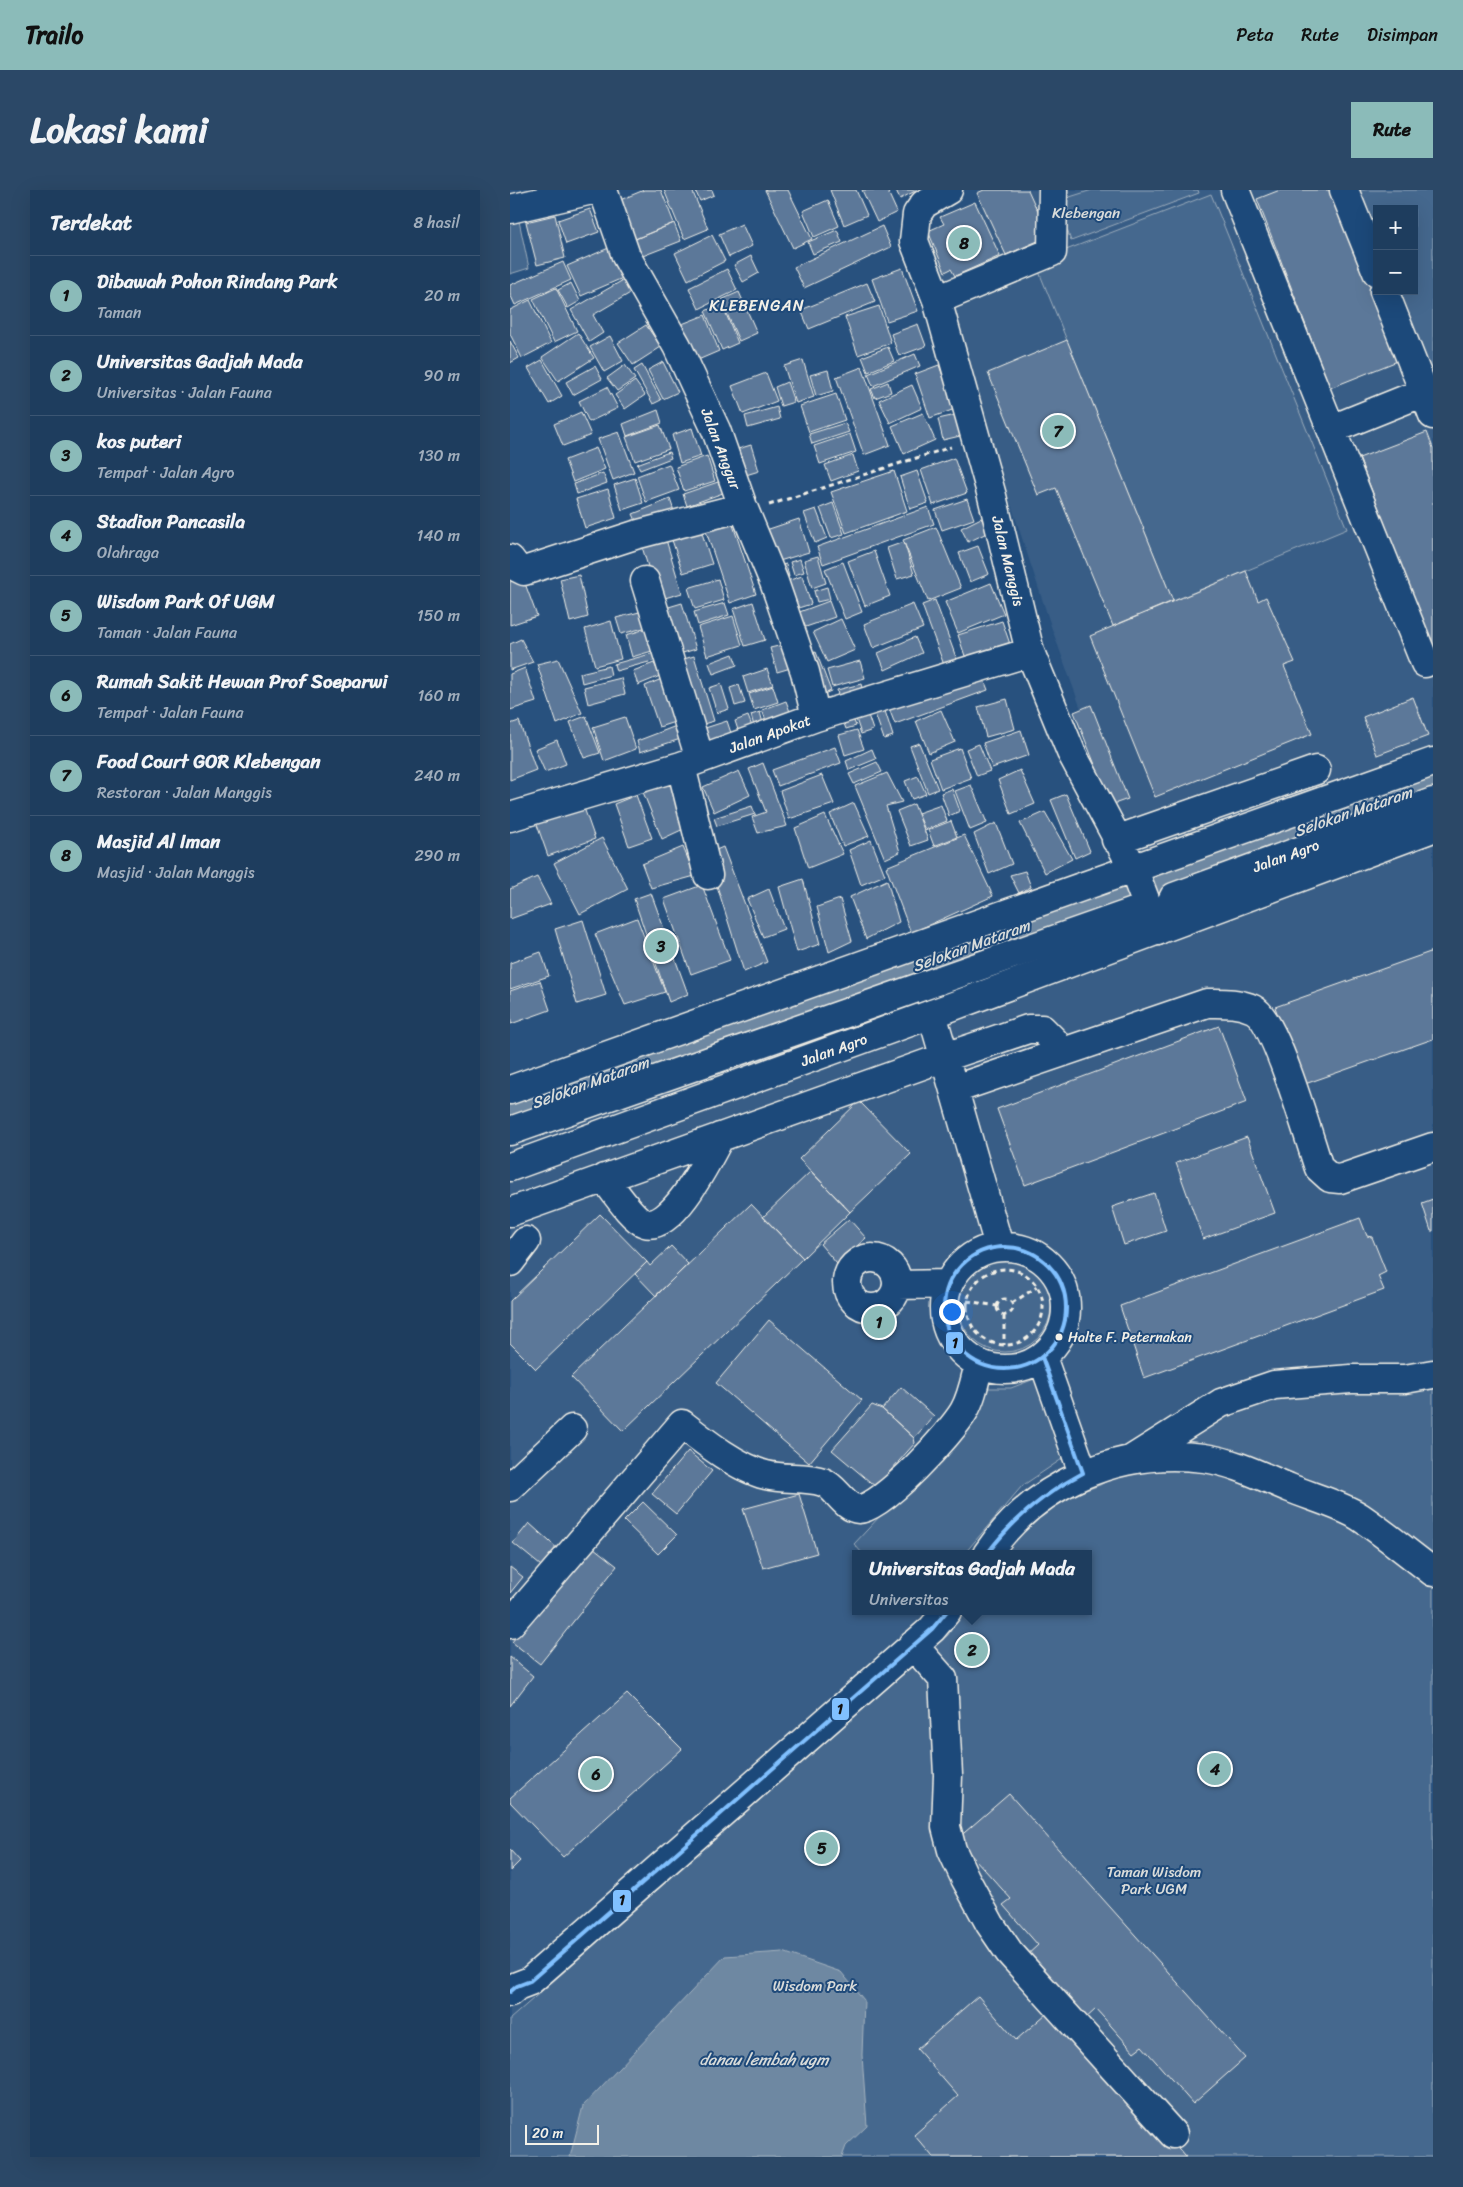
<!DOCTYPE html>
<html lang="id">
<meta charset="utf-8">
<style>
:root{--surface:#1e3d5e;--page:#2b4867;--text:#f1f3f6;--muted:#a1aebc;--line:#3c5673;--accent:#8bbbb9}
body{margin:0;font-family:Sriracha,sans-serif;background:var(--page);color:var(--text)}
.controls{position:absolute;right:15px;top:15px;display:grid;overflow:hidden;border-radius:0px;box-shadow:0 5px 20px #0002}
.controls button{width:45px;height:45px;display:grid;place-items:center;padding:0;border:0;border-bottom:1px solid var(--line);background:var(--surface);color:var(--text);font:25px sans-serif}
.scale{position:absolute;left:15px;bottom:12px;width:74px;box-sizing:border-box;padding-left:5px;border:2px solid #f4f1e8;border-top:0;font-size:14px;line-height:18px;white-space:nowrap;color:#f4f1e8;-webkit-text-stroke:4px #1f4a7a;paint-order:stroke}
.you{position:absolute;left:441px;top:1121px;width:18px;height:18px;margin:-12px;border:4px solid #fff;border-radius:50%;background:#1a73e8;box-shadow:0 0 0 8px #1a73e833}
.badge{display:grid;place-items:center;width:32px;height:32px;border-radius:50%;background:var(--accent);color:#111;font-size:16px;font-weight:700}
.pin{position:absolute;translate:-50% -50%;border:2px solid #fff;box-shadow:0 1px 5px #0006}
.popup{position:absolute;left:342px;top:1360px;width:240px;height:65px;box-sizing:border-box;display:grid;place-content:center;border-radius:0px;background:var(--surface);filter:drop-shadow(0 1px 4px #0005);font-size:16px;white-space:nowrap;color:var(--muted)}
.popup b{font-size:19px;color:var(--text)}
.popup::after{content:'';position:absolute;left:50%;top:100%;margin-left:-10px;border:10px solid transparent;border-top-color:var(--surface)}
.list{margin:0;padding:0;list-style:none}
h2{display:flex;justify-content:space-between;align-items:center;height:65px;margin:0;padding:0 20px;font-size:21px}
h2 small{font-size:16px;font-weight:400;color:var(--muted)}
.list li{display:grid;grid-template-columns:32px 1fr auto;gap:15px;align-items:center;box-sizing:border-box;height:80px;padding:0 20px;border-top:1px solid var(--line)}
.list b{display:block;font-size:19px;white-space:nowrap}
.list p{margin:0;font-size:16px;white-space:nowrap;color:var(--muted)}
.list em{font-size:16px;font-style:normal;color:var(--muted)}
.map{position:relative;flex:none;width:923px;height:1967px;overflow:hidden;border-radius:0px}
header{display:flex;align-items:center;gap:30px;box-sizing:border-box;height:70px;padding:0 25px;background:var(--accent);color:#111}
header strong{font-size:24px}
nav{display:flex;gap:28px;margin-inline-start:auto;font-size:18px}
.intro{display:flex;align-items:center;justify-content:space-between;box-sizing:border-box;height:120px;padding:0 30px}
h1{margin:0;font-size:35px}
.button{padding:12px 22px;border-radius:0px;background:var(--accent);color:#111;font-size:18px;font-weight:700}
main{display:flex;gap:30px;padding:0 30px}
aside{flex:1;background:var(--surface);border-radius:0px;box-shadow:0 5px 20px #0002}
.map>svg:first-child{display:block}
</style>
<header>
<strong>Trailo</strong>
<nav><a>Peta</a><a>Rute</a><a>Disimpan</a></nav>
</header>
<div class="intro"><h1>Lokasi kami</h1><a class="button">Rute</a></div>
<main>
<aside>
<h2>Terdekat<small>8 hasil</small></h2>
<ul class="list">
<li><span class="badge">1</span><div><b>Dibawah Pohon Rindang Park</b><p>Taman</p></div><em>20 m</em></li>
<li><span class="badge">2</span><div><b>Universitas Gadjah Mada</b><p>Universitas · Jalan Fauna</p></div><em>90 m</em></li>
<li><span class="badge">3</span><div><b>kos puteri</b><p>Tempat · Jalan Agro</p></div><em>130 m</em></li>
<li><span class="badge">4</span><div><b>Stadion Pancasila</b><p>Olahraga</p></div><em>140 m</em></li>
<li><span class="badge">5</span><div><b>Wisdom Park Of UGM</b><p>Taman · Jalan Fauna</p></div><em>150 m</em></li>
<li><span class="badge">6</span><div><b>Rumah Sakit Hewan Prof Soeparwi</b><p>Tempat · Jalan Fauna</p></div><em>160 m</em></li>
<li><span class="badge">7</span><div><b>Food Court GOR Klebengan</b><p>Restoran · Jalan Manggis</p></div><em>240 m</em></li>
<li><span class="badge">8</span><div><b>Masjid Al Iman</b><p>Masjid · Jalan Manggis</p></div><em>290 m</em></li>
</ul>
</aside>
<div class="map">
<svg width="923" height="1967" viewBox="0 0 923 1967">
<rect width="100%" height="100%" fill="#28517e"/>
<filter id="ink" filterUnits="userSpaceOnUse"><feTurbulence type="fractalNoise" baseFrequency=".02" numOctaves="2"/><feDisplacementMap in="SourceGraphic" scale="10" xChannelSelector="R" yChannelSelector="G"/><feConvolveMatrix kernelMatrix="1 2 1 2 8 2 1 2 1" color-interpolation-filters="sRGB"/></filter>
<g filter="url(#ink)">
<!-- built -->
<path fill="#375d86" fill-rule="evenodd" d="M485,0H923V1967H0V953L644,721L542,439L418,63ZM867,19H904V101H867ZM346,1364H578V1421H346Z"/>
<!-- green -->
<path fill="#45688e" stroke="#9cacbb" d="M582,0H688L689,3L561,51L547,11Z
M838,0H923V217L878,101H904V19H867V73Z
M701,4L837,339L663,411L525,72Z
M9,31L19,78L0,84V33Z
M449 1116a46 46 0 1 1 92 0a46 46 0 1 1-92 0Z
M356 1132a13 13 0 1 1 26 0a13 13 0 1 1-26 0Z
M923,1179V1967H0V1829L438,1445L453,1421H578V1364H491L533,1319L562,1305L590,1295L764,1195Z
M527,1188L552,1269L512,1296L454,1364H353L344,1354L463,1226L475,1198H501Z"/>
<!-- water -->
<path fill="#6e88a2" stroke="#a4b2be" d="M273,1762L331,1782L354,1810L352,1865L357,1936L336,1956L332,1967H60L73,1916L215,1766Z"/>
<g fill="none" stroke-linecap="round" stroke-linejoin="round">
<!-- canal -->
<path stroke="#6e88a2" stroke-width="26" d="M0,920L656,685L923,593"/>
</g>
<!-- building -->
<path fill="#5b7899" stroke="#f4f1e8" d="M134,0H151L164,33L118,52L103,13Z
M154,0H182L198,39L174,49Z
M185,0H202L204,5L190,11Z
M255,0H278L302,49L283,58Z
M320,0H346L357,25L334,35Z
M352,0H377L387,22L367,32Z
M386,0H407L390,9Z
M474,0H518L539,46L496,65L467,3Z
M770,0H823L890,170L820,198L747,9Z
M318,10L329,36L304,47L293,21Z
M465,12L490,66L445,86L441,79L435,82L418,41L434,34L430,27Z
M80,19L89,42L56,54L48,30Z
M45,25L55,68L27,75L16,32Z
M164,33L171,51L125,69L118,52Z
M232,34L242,56L219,67L209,44Z
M372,36L381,57L294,98L284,77Z
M327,40L332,52L303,64L298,52Z
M202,45L215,71L178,90L165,63Z
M101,57L115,87L71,106L57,76Z
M241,66L249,83L233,92L224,75Z
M53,72L61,90L5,115L0,104V95Z
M392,78L408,121L377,131L362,89Z
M217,79L227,100L189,119L179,98Z
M115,89L122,102L83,125L93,143L79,152L61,120Z
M61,93L70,111L58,118L48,100Z
M357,93L365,112L299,139L291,120Z
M46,98L67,141L44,152L23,109Z
M229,102L247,143L229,151L211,110Z
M20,110L41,153L12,168L0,144V120Z
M212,114L228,153L212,160L195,121Z
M369,116L381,153L348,165L335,127Z
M195,125L209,161L181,173L167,136Z
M408,134L416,156L389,166L381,144Z
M136,135L151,157L123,175L108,153Z
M68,143L84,168L48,191L32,167Z
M100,146L113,171L94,182L80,157Z
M557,150L663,411L603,436L546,298L528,305L478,183Z
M0,151L9,168L0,173Z
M378,157L384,171L358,182L352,167Z
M405,164L410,176L363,196L358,184Z
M32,170L52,206L39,214L18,178Z
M293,170L304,207L286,213L274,176Z
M153,172L168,202L153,209L138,180Z
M115,175L125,189L107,201L97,188Z
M132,175L151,210L143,214L124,180Z
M429,175L445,219L420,228L405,184Z
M85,176L92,189L63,205L56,192Z
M352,177L380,255L354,265L326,187Z
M318,180L323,201L306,206L300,185Z
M256,183L267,211L233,224L222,196Z
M125,191L135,205L115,219L105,205Z
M277,192L284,212L271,216L265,197Z
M378,192L381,202L365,208L361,199Z
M402,195L412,218L380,233L369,210Z
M97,197L108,218L79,232L69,211Z
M326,204L335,230L299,242L290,216Z
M267,217L270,229L238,238L235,226Z
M148,220L152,233L117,246L113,234Z
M71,222L81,245L53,256L44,234Z
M413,223L425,250L394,264L382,236Z
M446,225L450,246L433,250L428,229Z
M335,233L339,242L302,254L299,244Z
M150,235L159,259L125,271L116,247Z
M182,238L191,266L170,273L162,245Z
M109,242L124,282L103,290L88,249Z
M917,242L923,258V457L849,268Z
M340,244L346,262L310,274L304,256Z
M241,255L249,281L226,288L218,262Z
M86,258L95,279L63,292L55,270Z
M159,262L161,268L130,280L127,274Z
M343,265L348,281L321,291L315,275Z
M197,266L205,291L174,301L166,277Z
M444,268L457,303L423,315L411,280Z
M159,274L169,300L136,312L127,286Z
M384,281L397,321L336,343L321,302Z
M407,281L418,313L400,319L390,287Z
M93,283L97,293L67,304L64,294Z
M125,288L133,313L112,320L104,295Z
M208,292L213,303L177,316L173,304Z
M98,299L106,328L75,338L66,309Z
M160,309L164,321L128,335L123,324Z
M457,309L464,329L432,340L425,320Z
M323,313L334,344L321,348L310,318Z
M418,317L424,334L313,374L307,357Z
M306,319L317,348L305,353L294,323Z
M220,326L246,404L220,413L194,335Z
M471,328L479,342L458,352L451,338Z
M289,329L299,362L266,372L256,340Z
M190,337L202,374L173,383L161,347Z
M426,337L451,398L418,411L393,350Z
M154,343L172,403L148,410L130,350Z
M394,352L404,384L387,389L377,358Z
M468,356L479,384L460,392L449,363Z
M364,361L380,406L355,416L338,371Z
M308,366L316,393L302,398L294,370Z
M290,369L294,382L284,385L280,372Z
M333,372L352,422L335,429L315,379Z
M276,374L279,387L271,389L268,376Z
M736,381L748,411L756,407L785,472L774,476L802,544L645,607L580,446Z
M69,385L78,427L60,432L50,389Z
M292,386L301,414L282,420L274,392Z
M13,388L27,426L0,435V392Z
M208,389L214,410L185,419L178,398Z
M481,393L494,424L448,443L435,412Z
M317,397L320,409L307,412L304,401Z
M425,410L447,470L434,475L412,415Z
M319,411L325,427L290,439L284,424Z
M243,412L255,450L235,456L223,419Z
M172,413L186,459L166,465L152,419Z
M215,413L219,425L188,435L184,422Z
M403,414L413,438L363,458L354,434Z
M141,419L145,435L111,444L106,428Z
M223,426L232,455L197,466L188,437Z
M331,429L345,460L317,472L303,442Z
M101,431L111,469L85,476L75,439Z
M492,431L500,454L456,469L448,445Z
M146,436L152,458L122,467L116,445Z
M405,447L412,463L375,480L368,463Z
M11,449L23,472L0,480V454Z
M277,454L284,477L267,482L260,458Z
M155,460L157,467L106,481L104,474Z
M306,462L321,501L309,506L293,467Z
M223,464L227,475L203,484L199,473Z
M184,466L204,531L186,536L167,471Z
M48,469L72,523L47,534L27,474Z
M350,471L355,488L322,497L317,480Z
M144,473L150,486L128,495L123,481Z
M99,476L101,485L72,493L70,483Z
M15,478L26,512L0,520V484Z
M257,479L263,495L238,503L233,487Z
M471,482L478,500L385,534L378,516Z
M161,485L174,529L149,537L135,496Z
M111,488L115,504L78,514L74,497Z
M211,494L219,519L207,523L199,498Z
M351,494L354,505L329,511L327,500Z
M229,495L235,513L225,516L220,498Z
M263,496L268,512L244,520L239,504Z
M903,507L918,546L867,565L853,527Z
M497,509L505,539L476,547L468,517Z
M276,511L282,527L258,536L252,520Z
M581,515L618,609L601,615L564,522Z
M355,516L363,540L351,544L343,520Z
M431,520L445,552L419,563L406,531Z
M340,521L346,536L336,539L331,525Z
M375,521L383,546L374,549L365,524Z
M250,522L254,537L245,540L241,525Z
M76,526L90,563L74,568L60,532Z
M238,526L243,539L229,543L225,531Z
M115,527L126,559L94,571L83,537Z
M9,531L26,580L0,590V534Z
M217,531L224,552L195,561L189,540Z
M174,533L180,546L130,562L127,551Z
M347,540L354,559L335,565L329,545Z
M511,540L519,565L482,578L473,553Z
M47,550L56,574L35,582L25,559Z
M409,553L428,599L418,603L400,556Z
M469,554L480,581L467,586L456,559Z
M325,557L331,573L268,596L262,580Z
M450,558L461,588L431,599L420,569Z
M362,559L366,569L339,580L336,571Z
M367,572L372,582L344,594L339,584Z
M253,573L277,636L248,643L242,627L256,622L239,579Z
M510,580L525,614L501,624L488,590Z
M229,581L240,605L204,622L193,597Z
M377,583L392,612L376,616L390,662L375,669L345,596Z
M312,585L324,614L279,629L270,601Z
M408,586L416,604L402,609L395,591Z
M163,590L180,636L152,649L133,602Z
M461,595L477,633L460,640L445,601Z
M442,599L450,621L439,626L431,603Z
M556,604L580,661L565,668L541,610Z
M126,605L142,648L119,656L104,614Z
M344,613L359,646L333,656L320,624Z
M404,614L418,650L401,656L387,621Z
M73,615L85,649L38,666L26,632Z
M431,615L437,631L415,640L408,623Z
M242,616L245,624L207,636L204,628Z
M535,622L562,669L535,683L510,633Z
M315,625L333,664L298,678L285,638Z
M441,631L447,647L424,656L418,640Z
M486,633L502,674L479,684L464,644Z
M454,645L483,706L401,743L376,677Z
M92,648L118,699L70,724L44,673Z
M361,650L375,685L351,695L339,660Z
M173,657L185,686L141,698L132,674Z
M213,657L257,772L234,782L197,664Z
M515,681L521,697L509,703L500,685Z
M27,687L41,714L0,729V699Z
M293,689L310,754L287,762L269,697Z
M377,690L389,732L356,749L340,707Z
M192,695L220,770L181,784L154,709Z
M259,699L274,739L253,747L237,709Z
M141,703L178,804L159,812L124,709Z
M330,709L342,751L319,762L307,717Z
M127,728L155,802L115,815L85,744Z
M73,730L96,805L67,814L45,739Z
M923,761V849L792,895L765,817Z
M31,762L39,786L0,799V773Z
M30,791L40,820L1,834L0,801Z
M709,836L737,912L515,995L487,919Z
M349,911L401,964L340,1022L289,969Z
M737,947L765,1023L693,1049L666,973Z
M301,981L340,1022L293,1068L253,1027Z
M644,1003L656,1041L614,1055L602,1017Z
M923,1009V1041H921L912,1013Z
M241,1014L293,1068L113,1241L61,1187Z
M90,1024L137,1072L26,1179L0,1153V1111Z
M850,1028L857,1046L862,1047L876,1082L868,1086L874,1100L634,1188L610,1116Z
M339,1029L356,1048L327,1074L310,1054Z
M161,1056L178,1074L146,1106L125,1084L137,1072L140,1076Z
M259,1130L352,1210L299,1273L206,1193Z
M391,1197L424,1226L404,1248L372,1219Z
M362,1215L372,1219L404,1248L405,1253L366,1297L322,1260Z
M178,1261L202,1281L166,1324L142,1304Z
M289,1304L307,1363L253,1378L233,1319Z
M133,1312L167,1345L148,1364L114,1331Z
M19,1333L50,1361L36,1380L3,1353Z
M79,1354L107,1376L30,1474L2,1452Z
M0,1377L13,1387L0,1403Z
M0,1467L23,1486L0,1516Z
M117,1504L172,1559L53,1667L0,1612V1608Z
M499,1604L735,1868L683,1914L632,1856L624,1862L586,1819L573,1831L516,1766L528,1755L493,1715L501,1709L447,1649Z
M0,1660L10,1671L0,1681Z
M468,1806L506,1850L544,1817L676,1967H423L404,1945L448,1906L407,1859Z"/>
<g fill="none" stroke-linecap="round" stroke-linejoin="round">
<defs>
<path id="minor" d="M93,0L116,66L167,156L206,240L233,317L264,392L295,482L306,527
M438,0L414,14L407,24L404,51L427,110L482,306L520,462L561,562L623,678L647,741
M725,0L915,473
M834,0L867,82
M0,19L82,0
M874,101L914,202
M427,110L542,62L543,0
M822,239L914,202L923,225
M0,369L6,377L14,381L125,345L233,317
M135,391L190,569
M171,576L198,685
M0,627L171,576L306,527L520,462
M606,650L806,580
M422,824L489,1056
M445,899L697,813C712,813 728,812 743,819C766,830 799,949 809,978L820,988L830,989L923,957
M0,900L923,572
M0,941L638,717
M94,988C103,999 122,1029 135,1033C163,1042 199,967 210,947
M0,1022L435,867L518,839H532L544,851L549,863
M434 1118a61 61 0 1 1 122 0a61 61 0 1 1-122 0Z
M337 1093a25 25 0 1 1 50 0a25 25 0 1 1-50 0Z
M0,1072L16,1051
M388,1095L438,1094
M532,1167L573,1283
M622,1269L711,1213L764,1195L841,1189H895L923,1184
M0,1297L62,1239
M477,1364C525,1293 609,1257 694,1268C724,1272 753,1287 780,1298C799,1306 834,1316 850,1327C875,1344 899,1364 923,1382
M0,1434L172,1234C195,1252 228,1278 256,1285C274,1290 295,1286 313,1292C326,1297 334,1318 349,1319C372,1319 442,1242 454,1221C462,1207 465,1190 469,1174
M403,1455L433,1489L438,1585L436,1637L442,1660L455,1688L480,1734L499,1762L663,1944
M0,1802L7,1796L20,1791L422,1439L437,1421"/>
<path id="major" d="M647,741L664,707L923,612
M0,977L422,824L923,638"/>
</defs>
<!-- minor casing -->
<use href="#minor" stroke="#f4f1e8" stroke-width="31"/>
<!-- major casing -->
<use href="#major" stroke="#f4f1e8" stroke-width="31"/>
<!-- path -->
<path stroke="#f4f1e8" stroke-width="3" stroke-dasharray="5 4" stroke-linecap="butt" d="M259,315L441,257
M457 1117a38 38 0 1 1 76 0a38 38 0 1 1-76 0Z
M487 1117a8 8 0 1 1 16 0a8 8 0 1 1-16 0Z
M457,1111L487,1116
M502,1113L527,1097
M494,1126V1155"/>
<!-- minor -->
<use href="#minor" stroke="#1f4a7a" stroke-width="28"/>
<!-- major -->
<use href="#major" stroke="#1f4a7a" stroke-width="28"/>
<defs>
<path id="bus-1" d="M434 1118a61 61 0 1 1 122 0a61 61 0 1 1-122 0Z
M477,1364C503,1329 535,1303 573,1283L532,1167
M0,1802L7,1796L20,1791L422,1439L437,1421"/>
</defs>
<!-- bus-1 casing -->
<use href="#bus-1" stroke="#1f4a7a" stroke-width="8"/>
<!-- bus-1 -->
<use href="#bus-1" stroke="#80c0ff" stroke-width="4"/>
</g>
</g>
<!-- markers -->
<circle fill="#f4f1e8" stroke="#1f4a7a" stroke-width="2" cx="549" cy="1147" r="4.5"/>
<g text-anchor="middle" stroke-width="4" stroke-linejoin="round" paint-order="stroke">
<!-- bus labels -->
<g font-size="14" fill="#f4f1e8" stroke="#1f4a7a" text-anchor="start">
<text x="558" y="1152">Halte F. Peternakan</text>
</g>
<!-- park labels -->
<g font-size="15" fill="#dadcda" stroke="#1f4a7a">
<text x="576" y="28">Klebengan</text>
<text x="644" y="1687">Taman Wisdom<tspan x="644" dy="17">Park UGM</tspan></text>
<text x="305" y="1801">Wisdom Park</text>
</g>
<!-- street labels -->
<g font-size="15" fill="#f4f1e8" stroke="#1f4a7a">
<text transform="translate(211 259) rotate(69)" y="5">Jalan Anggur</text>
<text transform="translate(498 371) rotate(76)" y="5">Jalan Manggis</text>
<text transform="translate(260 544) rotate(-20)" y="5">Jalan Apokat</text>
<text transform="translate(776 666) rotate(-20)" y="5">Jalan Agro</text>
<text transform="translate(324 860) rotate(-20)" y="5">Jalan Agro</text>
</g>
<!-- neighbourhood labels -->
<g font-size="16" letter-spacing="1" fill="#f4f1e8" stroke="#1f4a7a">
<text x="247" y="121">KLEBENGAN</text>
</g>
<!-- water labels -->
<g font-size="16" font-style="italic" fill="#d9dcda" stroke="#1f4a7a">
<text transform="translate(843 621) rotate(-19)" y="6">Selokan Mataram</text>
<text transform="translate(461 755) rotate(-20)" y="6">Selokan Mataram</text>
<text transform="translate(80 892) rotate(-20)" y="6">Selokan Mataram</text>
<text x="254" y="1875">danau lembah ugm</text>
</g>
</g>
<g stroke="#1f4a7a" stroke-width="2">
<rect x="435" y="1141" width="19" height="24" rx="5" fill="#80c0ff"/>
<rect x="321" y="1507" width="19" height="24" rx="5" fill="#80c0ff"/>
<rect x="102" y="1699" width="20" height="24" rx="5" fill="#80c0ff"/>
</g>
<g font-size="14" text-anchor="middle" font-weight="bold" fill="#111">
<text x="445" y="1158">1</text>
<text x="330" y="1524">1</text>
<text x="112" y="1715">1</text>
</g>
</svg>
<div class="controls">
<button>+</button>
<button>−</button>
</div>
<div class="scale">20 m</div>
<div class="you"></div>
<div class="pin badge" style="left:369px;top:1132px">1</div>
<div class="pin badge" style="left:462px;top:1460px">2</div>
<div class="popup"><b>Universitas Gadjah Mada</b>Universitas</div>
<div class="pin badge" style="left:151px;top:756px">3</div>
<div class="pin badge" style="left:705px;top:1579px">4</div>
<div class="pin badge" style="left:312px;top:1658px">5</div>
<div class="pin badge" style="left:86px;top:1584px">6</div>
<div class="pin badge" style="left:548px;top:241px">7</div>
<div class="pin badge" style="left:454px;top:53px">8</div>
</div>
</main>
